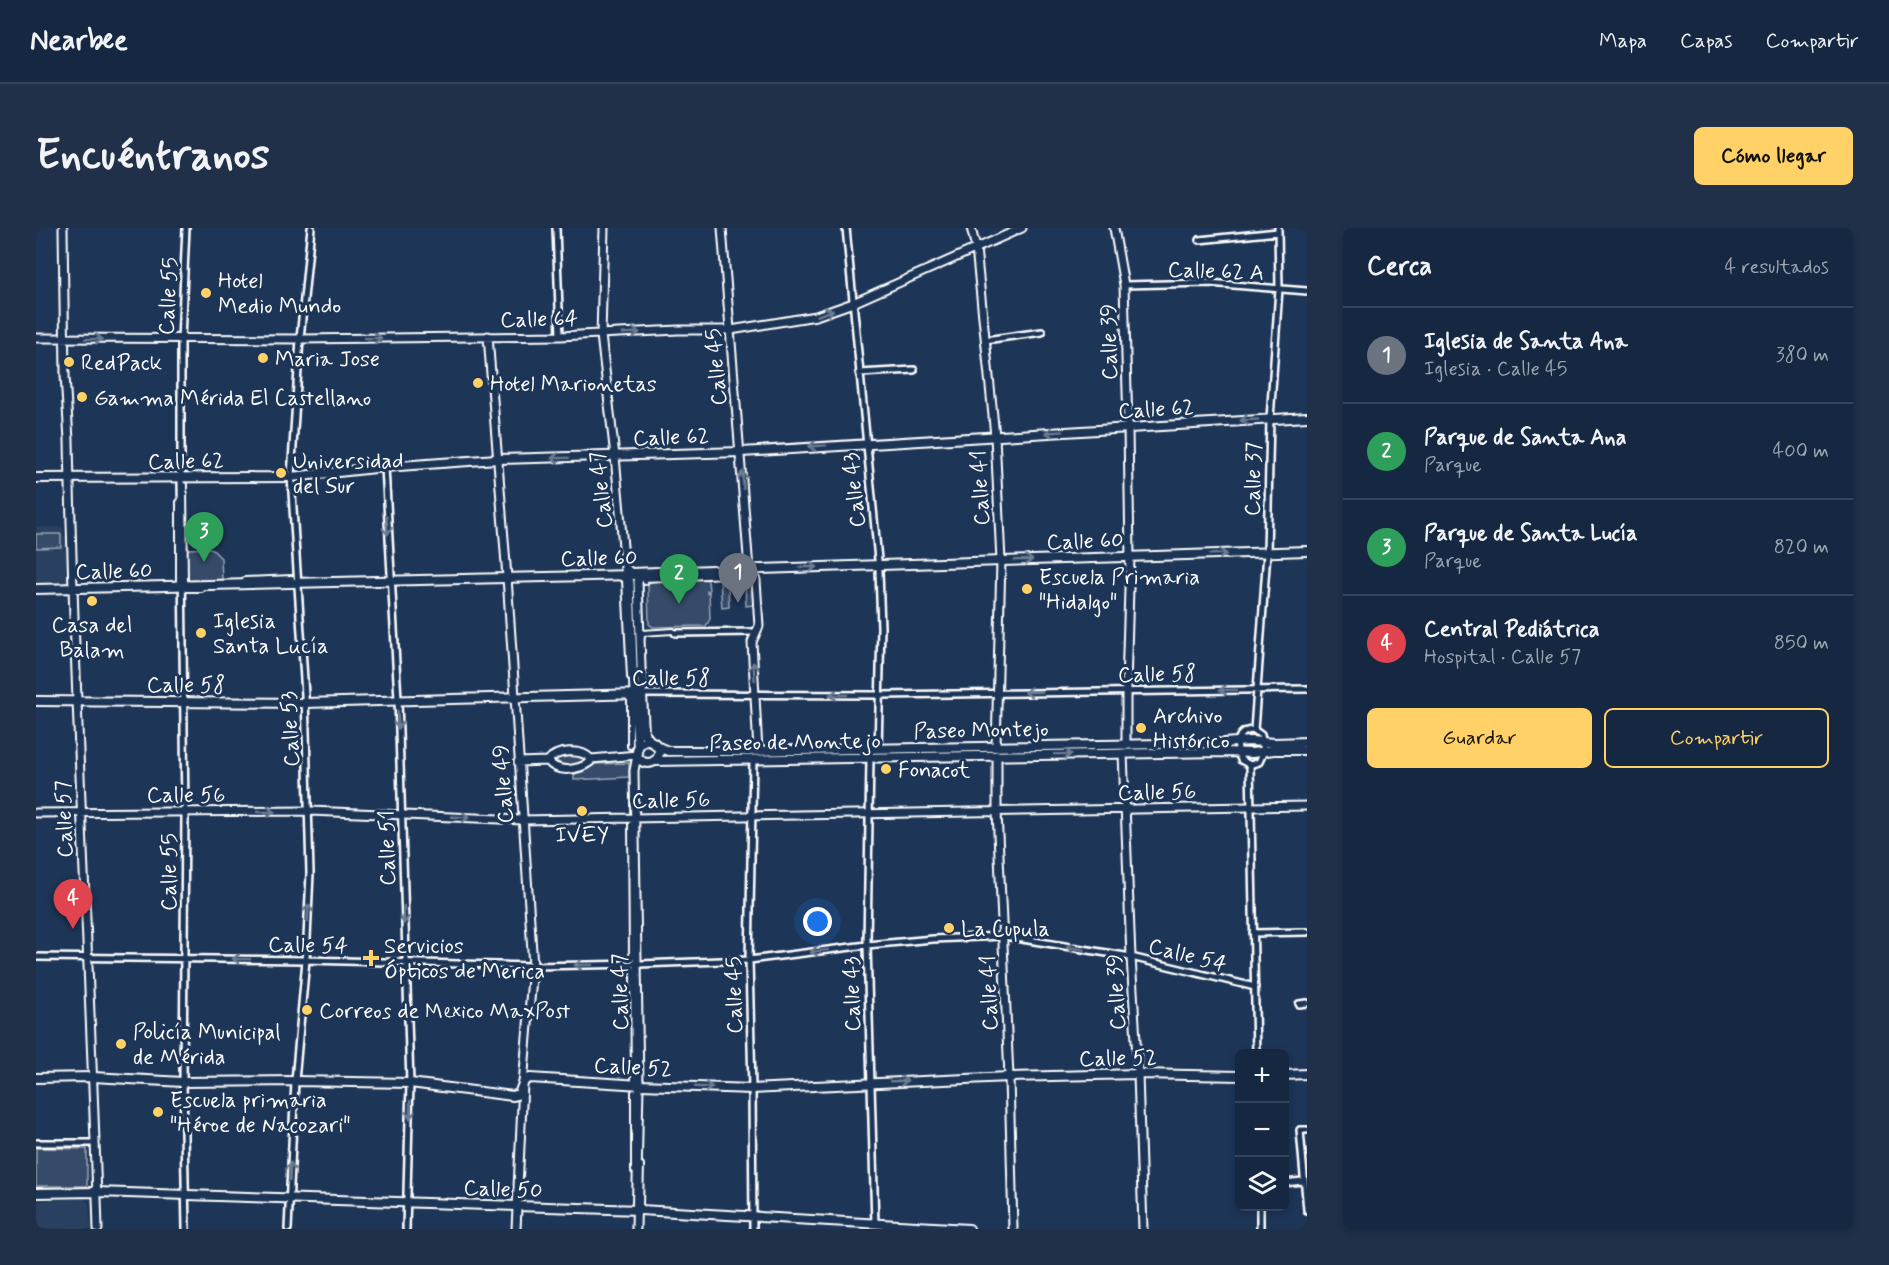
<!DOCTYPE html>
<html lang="es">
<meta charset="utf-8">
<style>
:root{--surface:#162841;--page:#1f3048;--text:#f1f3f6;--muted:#9ea6b1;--line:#35445a;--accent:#ffd166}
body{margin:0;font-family:Mynerve,sans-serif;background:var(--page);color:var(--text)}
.controls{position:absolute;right:18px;bottom:18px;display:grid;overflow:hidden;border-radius:9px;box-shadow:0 3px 9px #0003}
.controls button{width:54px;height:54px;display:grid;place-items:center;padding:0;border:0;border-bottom:2px solid var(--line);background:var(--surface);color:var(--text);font:30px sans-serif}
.you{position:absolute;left:782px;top:694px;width:21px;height:21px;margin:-15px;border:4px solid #fff;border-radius:50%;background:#1a73e8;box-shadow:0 0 0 9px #1a73e833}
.badge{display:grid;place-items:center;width:39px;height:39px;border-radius:50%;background:var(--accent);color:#fff;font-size:20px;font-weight:700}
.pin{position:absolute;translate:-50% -50px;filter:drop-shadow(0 2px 3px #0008)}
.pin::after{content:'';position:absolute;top:32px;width:21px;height:18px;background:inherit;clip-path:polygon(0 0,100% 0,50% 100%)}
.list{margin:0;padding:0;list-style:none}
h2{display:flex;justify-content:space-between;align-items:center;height:78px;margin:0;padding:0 24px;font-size:26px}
h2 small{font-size:20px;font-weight:400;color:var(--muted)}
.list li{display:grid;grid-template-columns:39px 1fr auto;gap:18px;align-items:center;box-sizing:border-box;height:96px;padding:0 24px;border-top:2px solid var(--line)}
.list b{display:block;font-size:22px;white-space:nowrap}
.list p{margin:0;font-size:20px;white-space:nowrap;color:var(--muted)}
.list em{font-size:20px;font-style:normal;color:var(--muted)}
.actions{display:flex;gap:12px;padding:18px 24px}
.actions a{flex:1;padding:14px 0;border:2px solid var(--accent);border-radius:9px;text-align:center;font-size:21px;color:var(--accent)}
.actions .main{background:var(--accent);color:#111}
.icon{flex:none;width:33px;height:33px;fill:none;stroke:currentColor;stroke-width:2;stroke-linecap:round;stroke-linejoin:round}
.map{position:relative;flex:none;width:1271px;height:1001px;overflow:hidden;border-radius:9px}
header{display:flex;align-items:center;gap:36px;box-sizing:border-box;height:84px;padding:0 30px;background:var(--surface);border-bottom:2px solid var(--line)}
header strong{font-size:28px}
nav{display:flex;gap:33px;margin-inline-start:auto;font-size:21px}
.intro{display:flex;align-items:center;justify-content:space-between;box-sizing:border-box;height:144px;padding:0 36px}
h1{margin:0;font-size:42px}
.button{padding:15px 27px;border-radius:9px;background:var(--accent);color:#111;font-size:21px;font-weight:700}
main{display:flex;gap:36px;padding:0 36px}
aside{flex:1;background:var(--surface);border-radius:9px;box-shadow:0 3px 9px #0003}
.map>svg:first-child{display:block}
</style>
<header>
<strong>Nearbee</strong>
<nav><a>Mapa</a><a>Capas</a><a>Compartir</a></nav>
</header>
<div class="intro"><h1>Encuéntranos</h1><a class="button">Cómo llegar</a></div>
<main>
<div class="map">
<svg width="1271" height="1001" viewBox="0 0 1271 1001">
<rect width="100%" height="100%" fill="#1d3557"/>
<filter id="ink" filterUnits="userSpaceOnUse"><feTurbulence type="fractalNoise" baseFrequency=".0167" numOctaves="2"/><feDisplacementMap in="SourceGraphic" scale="12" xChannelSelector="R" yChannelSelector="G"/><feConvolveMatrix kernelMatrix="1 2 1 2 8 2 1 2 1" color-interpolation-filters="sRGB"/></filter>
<g filter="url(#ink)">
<!-- built -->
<path fill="#2a4161" d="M0,299H27V308H32L34,352L30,356L0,357Z
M48,970L53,975L55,1001H0V973Z"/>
<!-- green -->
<path fill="#364b69" stroke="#9aa5b4" stroke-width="1.5" d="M0,306H25V319L0,320Z
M175,320L185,330L186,352L153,354L151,352V321Z
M713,349L716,351L717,377L710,378L709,358H704L703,350Z
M686,350H697V358L692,359L693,379L686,380L684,353Z
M670,351L672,353L673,362L671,363V365L673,363L674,391L670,398L617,399L613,396L612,356L616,353Z
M541,527L547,529L549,532C542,539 527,540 520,532L525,528Z
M593,535V549L538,552V546L546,544L559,536Z
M0,920L51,921V958H0Z"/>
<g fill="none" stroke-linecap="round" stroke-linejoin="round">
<defs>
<path id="pedestrian" d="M148,257L149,354L151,355
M592,340L595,343L677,340
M583,349L589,352L594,449
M209,352L256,350
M609,354V351L711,346
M139,356L143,355V274
M150,361H165
M606,409V405L637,403
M609,450V460
M591,468L594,472V518
M595,596L596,730
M597,743L598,852
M598,864V943
M604,978L605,937"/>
<path id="minor" d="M520,0L524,108
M810,0L843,342L845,400L842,521
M1163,12L1242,4
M1088,57L1173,55L1271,63
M949,112L1006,104
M823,145L878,142
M349,239L362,471L374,855L370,1001
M639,405L720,404
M606,466L844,467L1271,461
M1218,502L1231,325L1234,191L1243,61L1242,0
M1218,502L1225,507L1228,523L1223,534L1214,537L1205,532C1199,518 1200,502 1218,502Z
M834,530L831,717L839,996
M1214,537L1220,826
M1217,705L1271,704
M0,729L270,732L497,738L604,736L713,732L831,717L897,711L968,708L1095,729L1219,759
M1263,776L1271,775
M1271,902H1264L1271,982
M0,915H59
M1248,955L1267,953
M1224,978V1001
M150,1001L147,854L149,584L145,251V112L150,0
M252,1001L259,853L270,732L274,645L269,467L255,249L264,111L275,0
M717,1001L716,861L713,732L717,532"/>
<path id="tertiary" d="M27,0L29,147L33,212C38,475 54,738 62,1001
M568,0L565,107L579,228L589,341L594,354L598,466
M686,0L713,341L720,352L723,398L716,414L722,523
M935,0L940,20L959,208L965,333L960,519
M1078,0L1088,57L1092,199L1094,329L1090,457V517
M452,108L471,349L497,738L487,856L480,1001
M0,110L264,111L524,108L642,102H695L780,88L817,75L986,0
M606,466L602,353L607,347
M1087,525L1095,729L1102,846L1107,1001
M961,527V583L973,849L977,1001
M512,533C521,546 543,542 554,534L555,531
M482,534L512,533C520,522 545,520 555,531L601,527
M0,585L274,583L486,592L1271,578
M600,1001L603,857L598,543L601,527"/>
<path id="secondary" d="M0,250L255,249L349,239L461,231L705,224L1271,189
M0,361L598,347L725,341L1271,323
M598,466L602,520
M0,473L269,475L606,466L608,505L615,514
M601 524a11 11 0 1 1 22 0a11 11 0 1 1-22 0Z
M620,518L632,523H707L1188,515L1214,513L1238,515L1271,514
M618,533L1188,524L1216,525L1238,522H1271
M1248,847L1271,846
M0,850L57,849L147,854L259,853L374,855L477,868L483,866L488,853L494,850L605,857L716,861L973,849L1102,846L1204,848
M0,965L61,964L604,982L933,1001"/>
</defs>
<!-- pedestrian casing -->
<use href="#pedestrian" stroke="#fff" stroke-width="8"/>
<!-- minor casing -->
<use href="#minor" stroke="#fff" stroke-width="10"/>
<!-- tertiary casing -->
<use href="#tertiary" stroke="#fff" stroke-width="11"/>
<!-- secondary casing -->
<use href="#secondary" stroke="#fff" stroke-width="12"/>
<!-- pedestrian -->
<use href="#pedestrian" stroke="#1d3557" stroke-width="4"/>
<!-- minor -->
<use href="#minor" stroke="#1d3557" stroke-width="5"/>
<!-- tertiary -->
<use href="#tertiary" stroke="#1d3557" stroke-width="7"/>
<!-- secondary -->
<use href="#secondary" stroke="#1d3557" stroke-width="8"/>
</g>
<!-- one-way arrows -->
<defs><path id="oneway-shaft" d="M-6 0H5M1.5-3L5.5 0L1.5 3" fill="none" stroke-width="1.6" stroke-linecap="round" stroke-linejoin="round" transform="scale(1.5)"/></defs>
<g stroke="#6c7c92">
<use href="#oneway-shaft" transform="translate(789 85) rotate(-20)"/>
<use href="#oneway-shaft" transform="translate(595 105) rotate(-4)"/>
<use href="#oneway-shaft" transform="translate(337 110) rotate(-1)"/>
<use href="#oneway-shaft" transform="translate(58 111) rotate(1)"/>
<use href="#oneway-shaft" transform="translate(1213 192) rotate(177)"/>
<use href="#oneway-shaft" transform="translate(1018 204) rotate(176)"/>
<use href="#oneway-shaft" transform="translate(781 218) rotate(176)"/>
<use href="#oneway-shaft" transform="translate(524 230) rotate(179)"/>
<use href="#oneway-shaft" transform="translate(707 252) rotate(-94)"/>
<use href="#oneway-shaft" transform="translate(351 298) rotate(87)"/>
<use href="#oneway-shaft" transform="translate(1182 326) rotate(-2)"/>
<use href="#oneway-shaft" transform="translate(988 332) rotate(-1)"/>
<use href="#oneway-shaft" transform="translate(772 339) rotate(-2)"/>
<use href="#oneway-shaft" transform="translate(718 443) rotate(-94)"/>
<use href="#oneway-shaft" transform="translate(1192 462) rotate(179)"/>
<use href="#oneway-shaft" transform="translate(997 464) rotate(179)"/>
<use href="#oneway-shaft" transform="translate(802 467) rotate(-180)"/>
<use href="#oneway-shaft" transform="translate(362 492) rotate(88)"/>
<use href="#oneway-shaft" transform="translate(1027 526) rotate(-1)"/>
<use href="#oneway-shaft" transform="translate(230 584)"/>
<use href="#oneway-shaft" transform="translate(425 589) rotate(2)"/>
<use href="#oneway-shaft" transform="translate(272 685) rotate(-87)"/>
<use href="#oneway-shaft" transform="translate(368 687) rotate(89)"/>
<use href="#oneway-shaft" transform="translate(1039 720) rotate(-170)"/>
<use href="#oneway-shaft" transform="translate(783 723) rotate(173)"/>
<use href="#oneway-shaft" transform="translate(205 731) rotate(-179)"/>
<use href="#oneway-shaft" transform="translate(547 737) rotate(179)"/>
<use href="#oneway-shaft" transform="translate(863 853) rotate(-2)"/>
<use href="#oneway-shaft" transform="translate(668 859) rotate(2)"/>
<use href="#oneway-shaft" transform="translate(374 882) rotate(91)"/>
<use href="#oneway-shaft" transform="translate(254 943) rotate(-87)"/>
</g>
</g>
<!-- markers -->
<g fill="#ffd166" stroke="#1d3557" stroke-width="2">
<circle cx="170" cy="65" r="6"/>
<circle cx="227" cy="130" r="6"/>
<circle cx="33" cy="134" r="6"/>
<circle cx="442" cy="155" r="6"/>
<circle cx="46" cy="169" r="6"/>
<circle cx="245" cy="245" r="6"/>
<circle cx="991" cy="361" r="6"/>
<circle cx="56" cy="373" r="6"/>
<circle cx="165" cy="405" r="6"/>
<circle cx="1105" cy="500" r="6"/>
<circle cx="850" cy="541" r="6"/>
<circle cx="546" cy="583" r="6"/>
<circle cx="913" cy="700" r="6"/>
<path d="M332 721h6v6h6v6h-6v6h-6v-6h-6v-6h6z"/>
<circle cx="271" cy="782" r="6"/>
<circle cx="85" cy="816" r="6"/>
<circle cx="122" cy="884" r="6"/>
</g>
<g text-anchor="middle" stroke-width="6" stroke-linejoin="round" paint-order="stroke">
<!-- street labels -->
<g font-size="22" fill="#fff" stroke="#1d3557">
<text transform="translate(1180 42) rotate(2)" y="8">Calle 62 A</text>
<text transform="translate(131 68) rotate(-87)" y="8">Calle 55</text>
<text transform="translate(503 90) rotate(-1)" y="8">Calle 64</text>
<text transform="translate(1072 114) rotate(-91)" y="8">Calle 39</text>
<text transform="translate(679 139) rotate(-95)" y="8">Calle 45</text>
<text transform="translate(1120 180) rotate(-3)" y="8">Calle 62</text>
<text transform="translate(635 208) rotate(-2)" y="8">Calle 62</text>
<text transform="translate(150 232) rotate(-1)" y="8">Calle 62</text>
<text transform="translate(1216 251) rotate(-89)" y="8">Calle 37</text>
<text transform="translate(943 260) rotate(-93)" y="8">Calle 41</text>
<text transform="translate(564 262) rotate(-96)" y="8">Calle 47</text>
<text transform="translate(817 262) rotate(-96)" y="8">Calle 43</text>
<text transform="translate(1049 312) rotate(-2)" y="8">Calle 60</text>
<text transform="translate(563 329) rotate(-1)" y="8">Calle 60</text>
<text transform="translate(78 342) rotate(-1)" y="8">Calle 60</text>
<text transform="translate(1121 445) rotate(-1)" y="8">Calle 58</text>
<text x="635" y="457">Calle 58</text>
<text x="150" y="464">Calle 58</text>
<text transform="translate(253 501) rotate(-93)" y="8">Calle 53</text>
<text transform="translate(945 501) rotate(-1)" y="8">Paseo Montejo</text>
<text transform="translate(759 513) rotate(-1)" y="8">Paseo de Montejo</text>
<text transform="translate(466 556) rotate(-94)" y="8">Calle 49</text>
<text transform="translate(1121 563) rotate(-1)" y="8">Calle 56</text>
<text x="150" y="574">Calle 56</text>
<text transform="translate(635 571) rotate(-1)" y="8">Calle 56</text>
<text transform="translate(27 591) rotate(-92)" y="8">Calle 57</text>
<text transform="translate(350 620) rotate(-91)" y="8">Calle 51</text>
<text transform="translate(132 644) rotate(-90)" y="8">Calle 55</text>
<text transform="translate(272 716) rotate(1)" y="8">Calle 54</text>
<text transform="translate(1152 726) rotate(14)" y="8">Calle 54</text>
<text transform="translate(583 764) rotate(-91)" y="8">Calle 47</text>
<text transform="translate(1079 764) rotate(-93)" y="8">Calle 39</text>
<text transform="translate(952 765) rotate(-92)" y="8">Calle 41</text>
<text transform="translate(815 766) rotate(-91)" y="8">Calle 43</text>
<text transform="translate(697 767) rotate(-91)" y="8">Calle 45</text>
<text transform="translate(1082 829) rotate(-1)" y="8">Calle 52</text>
<text transform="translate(597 838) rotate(3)" y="8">Calle 52</text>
<text transform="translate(467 960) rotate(2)" y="8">Calle 50</text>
</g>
<!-- poi labels -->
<g font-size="22" fill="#fff" stroke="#1d3557" text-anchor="start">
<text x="182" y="60">Hotel<tspan x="182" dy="25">Medio Mundo</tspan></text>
<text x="239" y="138">Maria Jose</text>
<text x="45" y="142">RedPack</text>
<text x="454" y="163">Hotel Marionetas</text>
<text x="58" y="177">Gamma Mérida El Castellano</text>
<text x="257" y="240">Universidad<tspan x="257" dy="25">del Sur</tspan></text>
<text x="1003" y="356">Escuela Primaria<tspan x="1003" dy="25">"Hidalgo"</tspan></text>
<text x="177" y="400">Iglesia<tspan x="177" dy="25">Santa Lucía</tspan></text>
<text x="56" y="404" text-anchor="middle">Casa del<tspan x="56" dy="25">Balam</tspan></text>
<text x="1117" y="495">Archivo<tspan x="1117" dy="25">Histórico</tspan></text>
<text x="862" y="549">Fonacot</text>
<text x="546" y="614" text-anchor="middle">IVEY</text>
<text x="925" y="708">La Cupula</text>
<text x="348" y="725">Servicios<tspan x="348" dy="25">Ópticos de Merica</tspan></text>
<text x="283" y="790">Correos de Mexico MaxPost</text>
<text x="97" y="811">Policía Municipal<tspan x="97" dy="25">de Mérida</tspan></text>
<text x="134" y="879">Escuela primaria<tspan x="134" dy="25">"Héroe de Nacozari"</tspan></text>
</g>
</g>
</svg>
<div class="controls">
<button>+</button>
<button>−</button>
<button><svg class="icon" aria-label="layers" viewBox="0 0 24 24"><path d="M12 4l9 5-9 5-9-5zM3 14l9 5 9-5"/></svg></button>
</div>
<div class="you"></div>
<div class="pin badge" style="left:702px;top:375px;background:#6b7280">1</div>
<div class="pin badge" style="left:643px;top:376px;background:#2e9e5b">2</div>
<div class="pin badge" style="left:168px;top:334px;background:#2e9e5b">3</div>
<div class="pin badge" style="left:37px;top:701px;background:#e0444e">4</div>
</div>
<aside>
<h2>Cerca<small>4 resultados</small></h2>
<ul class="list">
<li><span class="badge" style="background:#6b7280">1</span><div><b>Iglesia de Santa Ana</b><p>Iglesia · Calle 45</p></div><em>380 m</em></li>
<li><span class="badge" style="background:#2e9e5b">2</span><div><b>Parque de Santa Ana</b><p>Parque</p></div><em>400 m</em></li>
<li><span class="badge" style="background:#2e9e5b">3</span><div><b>Parque de Santa Lucía</b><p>Parque</p></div><em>820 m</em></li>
<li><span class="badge" style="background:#e0444e">4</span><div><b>Central Pediátrica</b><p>Hospital · Calle 57</p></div><em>850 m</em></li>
</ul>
<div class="actions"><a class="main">Guardar</a><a>Compartir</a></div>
</aside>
</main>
